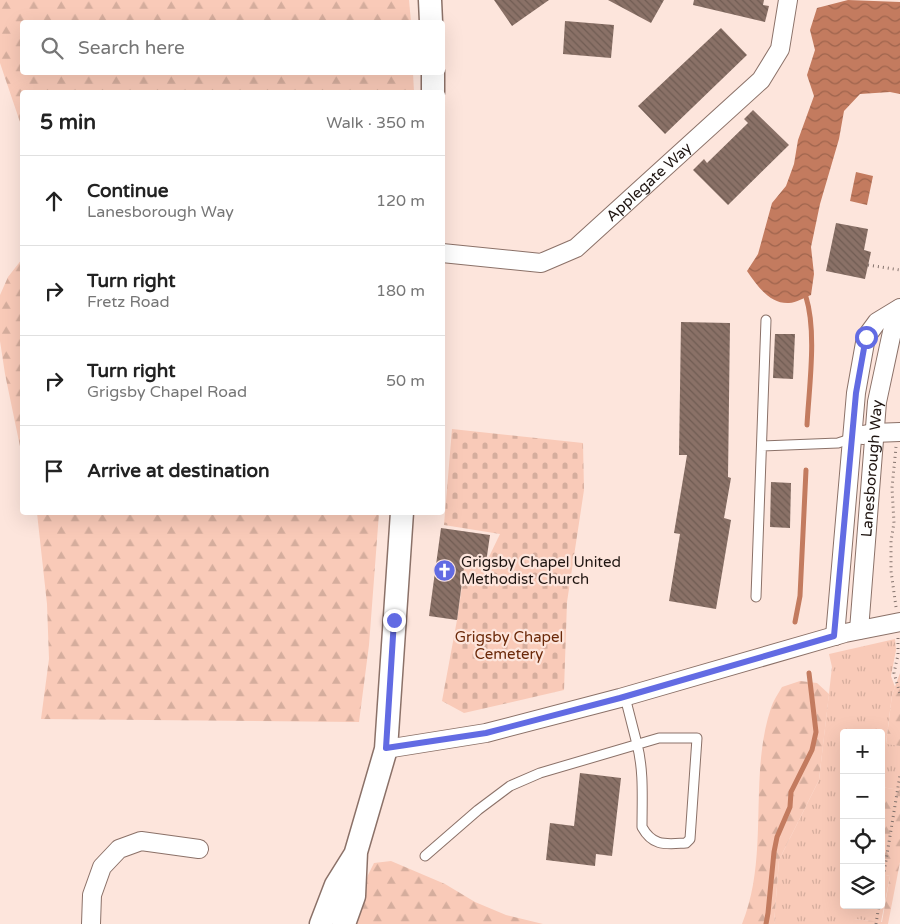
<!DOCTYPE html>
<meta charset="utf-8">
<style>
:root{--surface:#fff;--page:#f6f6f6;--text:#222;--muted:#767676;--line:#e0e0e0}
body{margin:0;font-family:"Varela Round",sans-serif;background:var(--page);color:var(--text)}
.controls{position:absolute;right:15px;bottom:15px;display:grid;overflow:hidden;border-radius:5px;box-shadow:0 5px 20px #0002}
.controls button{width:45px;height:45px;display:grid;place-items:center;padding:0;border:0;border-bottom:1px solid var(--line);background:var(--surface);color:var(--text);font:25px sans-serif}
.stop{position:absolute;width:15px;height:15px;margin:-11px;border:4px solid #626be3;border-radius:50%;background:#fff}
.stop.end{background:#626be3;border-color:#fff;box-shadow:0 1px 5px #0008}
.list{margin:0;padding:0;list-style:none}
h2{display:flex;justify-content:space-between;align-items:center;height:65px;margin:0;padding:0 20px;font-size:21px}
h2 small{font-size:16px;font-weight:400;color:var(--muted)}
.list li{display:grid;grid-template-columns:32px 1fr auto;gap:15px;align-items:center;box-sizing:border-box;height:90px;padding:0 20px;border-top:1px solid var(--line)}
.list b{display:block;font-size:19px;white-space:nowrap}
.list p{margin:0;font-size:16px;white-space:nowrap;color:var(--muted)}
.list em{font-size:16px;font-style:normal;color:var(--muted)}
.icon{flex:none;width:28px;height:28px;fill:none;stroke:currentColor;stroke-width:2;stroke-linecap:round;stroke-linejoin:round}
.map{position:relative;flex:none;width:900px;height:924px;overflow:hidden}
.search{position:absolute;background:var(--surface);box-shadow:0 5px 20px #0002;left:20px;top:20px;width:425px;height:55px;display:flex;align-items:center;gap:12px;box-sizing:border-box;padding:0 18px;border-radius:5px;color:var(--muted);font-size:19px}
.panel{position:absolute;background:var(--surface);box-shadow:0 5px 20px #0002;left:20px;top:90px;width:425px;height:425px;border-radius:5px}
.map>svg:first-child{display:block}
</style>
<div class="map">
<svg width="900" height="924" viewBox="0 0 900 924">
<defs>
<pattern id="grass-tufts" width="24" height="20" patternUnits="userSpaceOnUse" patternTransform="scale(1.25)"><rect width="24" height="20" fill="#f9cab8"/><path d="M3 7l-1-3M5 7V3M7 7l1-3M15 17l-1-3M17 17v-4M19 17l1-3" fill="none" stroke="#d5ad9d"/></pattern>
<pattern id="forest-firs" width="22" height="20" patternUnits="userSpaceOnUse" patternTransform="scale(1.25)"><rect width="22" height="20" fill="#f9cab8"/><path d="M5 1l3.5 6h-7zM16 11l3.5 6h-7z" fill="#d5ad9d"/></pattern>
<pattern id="cemetery-stones" width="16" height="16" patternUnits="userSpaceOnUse" patternTransform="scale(1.25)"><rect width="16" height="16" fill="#f9cab8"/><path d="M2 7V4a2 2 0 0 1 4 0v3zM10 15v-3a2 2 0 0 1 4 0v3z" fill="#d5ad9d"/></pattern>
<pattern id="water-waves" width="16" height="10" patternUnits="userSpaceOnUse" patternTransform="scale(1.25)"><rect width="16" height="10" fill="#c37b5f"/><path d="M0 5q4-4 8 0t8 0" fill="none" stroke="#9e644d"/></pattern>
<pattern id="building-back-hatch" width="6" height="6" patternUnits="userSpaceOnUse" patternTransform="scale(1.25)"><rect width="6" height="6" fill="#8a7167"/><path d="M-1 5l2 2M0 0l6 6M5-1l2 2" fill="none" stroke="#705c53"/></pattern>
</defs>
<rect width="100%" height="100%" fill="#fde5dc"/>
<!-- grass -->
<path fill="url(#grass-tufts)" d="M895,639L896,650L891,676L895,687L892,695L886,743L900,746V790L881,787V733H844V905H881V874L890,876L881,922L854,919V924H774L779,860L819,780L832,667L829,654Z"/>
<!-- forest -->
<path fill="url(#forest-firs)" d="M0,0H409L411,22H22V72L413,73L414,92H22V138L21,125L0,63Z
M22,259V456L5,374L0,341V295L8,277Z
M37,513H379L369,645L359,722L41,719L49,659L47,604Z
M900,673V746L886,744L892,695Z
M800,681L817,683L829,694L819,780L779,860L774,924H742C770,856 748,777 771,708C773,701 778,694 782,687Z
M881,787L900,790V862L888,924H854V919L882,922L890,876L881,874Z
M391,861L445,884L475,902L506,915L543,924H353L368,875L374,863Z"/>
<!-- cemetery -->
<path fill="url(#cemetery-stones)" d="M452,429L583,443L584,490L567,602L564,690L464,713L442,701L457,620L463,580L456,559L486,563L500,534L444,525Z"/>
<!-- water -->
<path fill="url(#water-waves)" d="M848,0L900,2V94L890,92L860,94L844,111L839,139L820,204L811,247L814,274L811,295C805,297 796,303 789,303C770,304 757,286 747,271L758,254L772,203L786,186L794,164L798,140L814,96L807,75L815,50L810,30L817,8Z
M856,172L873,176L867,205L850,201Z"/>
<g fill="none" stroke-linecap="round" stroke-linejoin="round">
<!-- stream -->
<path stroke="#c37b5f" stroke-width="5" d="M806,297C817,332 809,388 807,425
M795,622L800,596L806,470
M766,924L768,913L774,852L777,837L790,807L791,792L812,750L816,732L809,673"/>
</g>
<!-- building -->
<path fill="url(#building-back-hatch)" d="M494,0H549L512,26Z
M608,0H664L651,23Z
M694,0H764L763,5L769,6L765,22L693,5Z
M565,21L614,25L611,58L563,54Z
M721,28L747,55L665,134L638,106Z
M753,110L789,145L728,205L693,170L704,159L707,163L748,123L744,119Z
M836,223L868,229L864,250L871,252L865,279L826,271Z
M681,322L730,323L728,477L731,478L724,518L731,520L716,609L669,601L680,534L674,533L687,455H679Z
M775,334H795L793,379L773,378Z
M771,482L791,483L790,528L770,527Z
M441,528L490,535L486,563L465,560L457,620L429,616Z
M580,773L621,778L612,856L596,854L595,866L546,860L550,823L574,826Z"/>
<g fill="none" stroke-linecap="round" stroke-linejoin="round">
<defs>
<path id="service" d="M762,446L838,443L853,438
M756,597L766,320
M425,856L478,810L510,786L540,773L659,738H697L690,839L686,843C666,844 653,847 642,827C642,799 644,771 637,744L625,697"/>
<g id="minor">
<path id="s1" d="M442,253L541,263L576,248L761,80L780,49L788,0"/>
<path d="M863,435L873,433L900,432"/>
<path id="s2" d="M859,630L877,402L892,332L899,309"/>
<path d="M835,636L856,393L866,337L877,322L900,308"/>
<path d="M386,749L486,733L620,698L845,633L900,622"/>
<path d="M91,924L92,895L102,867L119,849L141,841L199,849"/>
</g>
<path id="tertiary" d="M430,0L431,22
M433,92V72
M321,924L336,885L356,853
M344,924L354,896L356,852L386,749L402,512"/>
</defs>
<!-- service casing -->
<use href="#service" stroke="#8b7168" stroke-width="11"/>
<!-- minor casing -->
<use href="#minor" stroke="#8b7168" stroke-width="20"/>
<!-- tertiary casing -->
<use href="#tertiary" stroke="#8b7168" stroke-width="25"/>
<!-- path -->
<path stroke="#85746e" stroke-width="3" stroke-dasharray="1 4" stroke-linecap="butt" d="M868,265L900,270
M896,607L891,571V541L894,523L892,488L896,447
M898,638V655L894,673L900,694
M881,891L900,775
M876,924L879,905"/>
<!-- service -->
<use href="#service" stroke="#fff" stroke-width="9"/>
<!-- minor -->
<use href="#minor" stroke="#fff" stroke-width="18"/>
<!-- tertiary -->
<use href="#tertiary" stroke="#fff" stroke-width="22"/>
</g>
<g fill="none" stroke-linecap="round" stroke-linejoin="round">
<!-- route -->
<path stroke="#626be3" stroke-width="6" d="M394,620L386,748L486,733L620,698L834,636L856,393L866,337"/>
</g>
<!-- icons -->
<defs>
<symbol id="church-disc" viewBox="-11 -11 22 22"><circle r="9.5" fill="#626be3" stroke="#fde5dc"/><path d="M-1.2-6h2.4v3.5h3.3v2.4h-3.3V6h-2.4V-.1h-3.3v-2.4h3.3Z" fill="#fff"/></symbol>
</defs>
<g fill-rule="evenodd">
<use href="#church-disc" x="432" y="558" width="25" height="25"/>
</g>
<g text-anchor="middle" stroke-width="4.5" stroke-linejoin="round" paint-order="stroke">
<!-- street labels -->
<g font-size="15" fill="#1f1511" stroke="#fde5dc">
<text dy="5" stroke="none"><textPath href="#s1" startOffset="236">Applegate Way</textPath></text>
<text dy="5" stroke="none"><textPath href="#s2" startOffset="162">Lanesborough Way</textPath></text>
</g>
<!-- poi labels -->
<g font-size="15" fill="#1f1511" stroke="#fde5dc" text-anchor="start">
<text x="461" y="567">Grigsby Chapel United<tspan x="461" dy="17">Methodist Church</tspan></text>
</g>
<!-- park labels -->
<g font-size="15" fill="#6b2909" stroke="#fde5dc">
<text x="509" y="642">Grigsby Chapel<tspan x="509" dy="17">Cemetery</tspan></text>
</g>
</g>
</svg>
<div class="controls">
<button>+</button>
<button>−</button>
<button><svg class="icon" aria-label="locate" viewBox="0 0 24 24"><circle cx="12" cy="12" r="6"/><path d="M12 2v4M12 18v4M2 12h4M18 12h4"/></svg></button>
<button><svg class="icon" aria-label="layers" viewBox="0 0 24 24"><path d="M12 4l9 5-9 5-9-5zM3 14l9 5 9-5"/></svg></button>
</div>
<div class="stop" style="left:866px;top:337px"></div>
<div class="stop end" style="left:394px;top:620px"></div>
<div class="search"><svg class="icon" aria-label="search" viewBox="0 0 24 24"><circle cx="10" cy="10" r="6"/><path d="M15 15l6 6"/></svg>Search here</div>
<section class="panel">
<h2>5 min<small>Walk · 350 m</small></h2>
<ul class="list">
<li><svg class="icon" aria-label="ahead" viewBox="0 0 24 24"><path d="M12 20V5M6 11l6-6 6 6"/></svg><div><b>Continue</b><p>Lanesborough Way</p></div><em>120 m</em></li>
<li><svg class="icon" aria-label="right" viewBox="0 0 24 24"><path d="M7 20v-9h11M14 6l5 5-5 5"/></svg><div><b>Turn right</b><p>Fretz Road</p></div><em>180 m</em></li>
<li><svg class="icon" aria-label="right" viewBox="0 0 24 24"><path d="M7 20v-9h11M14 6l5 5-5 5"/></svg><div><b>Turn right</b><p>Grigsby Chapel Road</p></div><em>50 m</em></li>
<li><svg class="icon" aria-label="arrive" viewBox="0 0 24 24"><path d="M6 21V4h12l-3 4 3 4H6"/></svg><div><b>Arrive at destination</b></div></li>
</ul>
</section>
</div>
